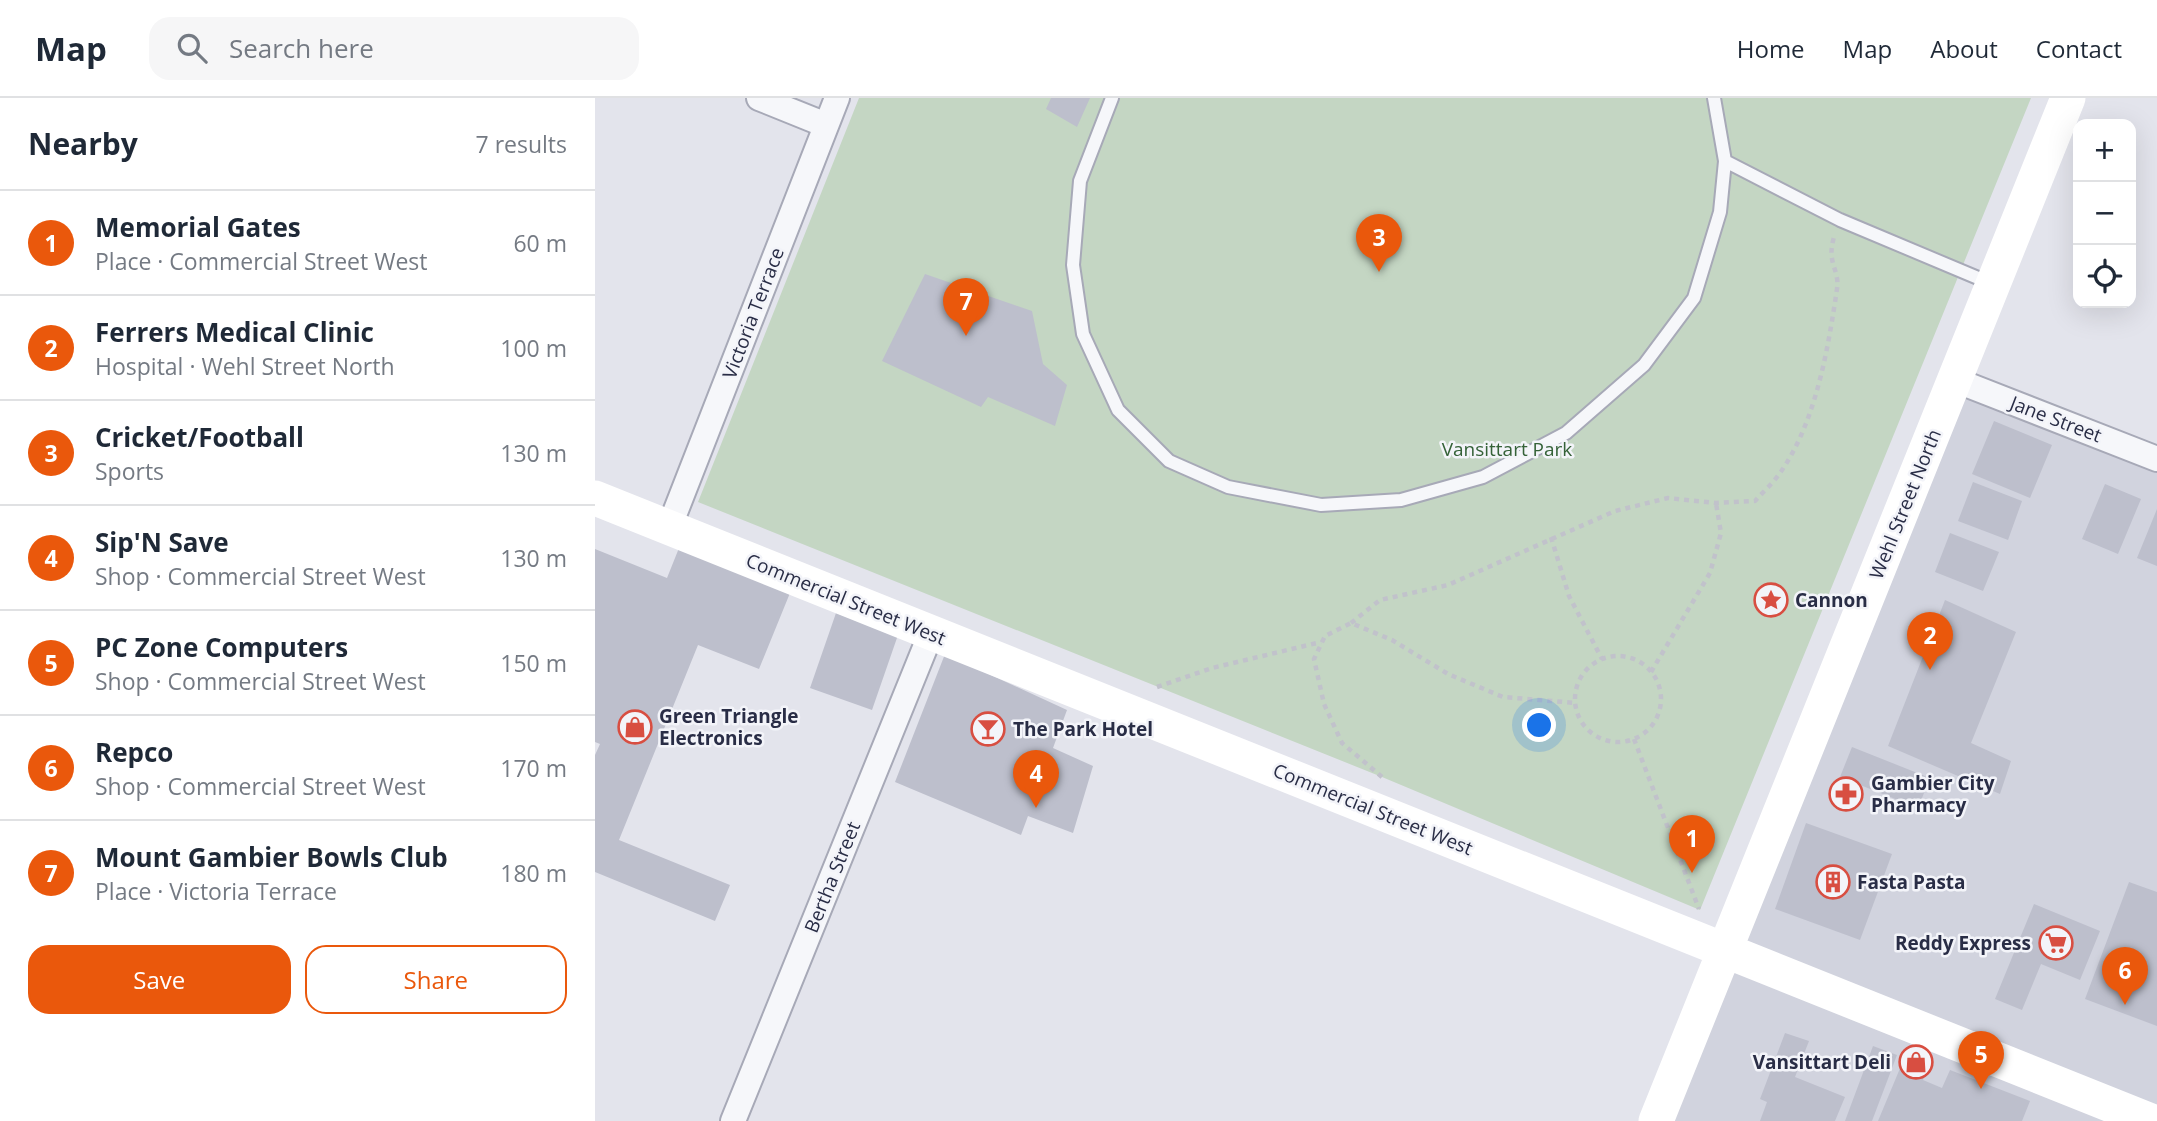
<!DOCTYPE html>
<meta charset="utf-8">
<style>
:root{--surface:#fff;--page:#f6f6f7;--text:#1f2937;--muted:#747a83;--line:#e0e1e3;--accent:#ea580c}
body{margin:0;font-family:"Open Sans",sans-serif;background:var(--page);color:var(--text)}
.controls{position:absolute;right:21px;top:21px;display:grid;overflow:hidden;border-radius:14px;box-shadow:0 7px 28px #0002}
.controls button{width:63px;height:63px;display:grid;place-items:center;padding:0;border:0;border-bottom:2px solid var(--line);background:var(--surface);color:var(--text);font:35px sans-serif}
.you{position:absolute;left:945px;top:628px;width:24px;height:24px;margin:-18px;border:5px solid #fff;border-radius:50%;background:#1a73e8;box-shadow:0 0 0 10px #1a73e833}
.badge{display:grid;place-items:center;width:46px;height:46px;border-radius:50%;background:var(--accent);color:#fff;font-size:23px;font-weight:700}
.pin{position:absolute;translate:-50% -58px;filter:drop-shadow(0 2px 4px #0008)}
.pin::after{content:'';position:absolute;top:37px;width:24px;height:21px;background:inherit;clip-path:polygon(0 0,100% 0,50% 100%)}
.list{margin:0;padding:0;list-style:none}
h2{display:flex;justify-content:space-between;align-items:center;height:91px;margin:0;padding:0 28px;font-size:30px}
h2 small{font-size:23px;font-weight:400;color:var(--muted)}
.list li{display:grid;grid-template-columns:46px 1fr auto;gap:21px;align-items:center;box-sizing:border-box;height:105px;padding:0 28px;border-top:2px solid var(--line)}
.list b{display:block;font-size:26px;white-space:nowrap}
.list p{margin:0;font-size:23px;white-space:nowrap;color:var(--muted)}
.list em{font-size:23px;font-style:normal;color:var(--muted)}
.actions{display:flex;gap:14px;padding:21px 28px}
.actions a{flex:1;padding:16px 0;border:2px solid var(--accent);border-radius:21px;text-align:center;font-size:24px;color:var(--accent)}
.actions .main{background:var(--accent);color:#fff}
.icon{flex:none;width:38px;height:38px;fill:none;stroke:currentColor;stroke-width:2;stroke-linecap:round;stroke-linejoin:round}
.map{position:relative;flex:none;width:1562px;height:1023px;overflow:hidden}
header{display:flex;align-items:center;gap:42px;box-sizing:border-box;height:98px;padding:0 35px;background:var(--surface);border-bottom:2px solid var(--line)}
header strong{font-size:33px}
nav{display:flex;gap:38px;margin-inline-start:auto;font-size:24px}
.search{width:490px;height:63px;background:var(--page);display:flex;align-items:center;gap:18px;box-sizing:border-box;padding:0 24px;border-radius:21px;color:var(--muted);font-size:26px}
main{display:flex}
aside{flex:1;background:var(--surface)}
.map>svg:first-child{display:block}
</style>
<header>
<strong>Map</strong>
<div class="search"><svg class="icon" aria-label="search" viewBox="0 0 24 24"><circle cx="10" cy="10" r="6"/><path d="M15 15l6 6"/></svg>Search here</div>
<nav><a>Home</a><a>Map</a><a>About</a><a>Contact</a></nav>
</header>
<main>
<aside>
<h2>Nearby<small>7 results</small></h2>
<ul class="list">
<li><span class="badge">1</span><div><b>Memorial Gates</b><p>Place · Commercial Street West</p></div><em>60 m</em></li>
<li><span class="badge">2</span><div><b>Ferrers Medical Clinic</b><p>Hospital · Wehl Street North</p></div><em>100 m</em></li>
<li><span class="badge">3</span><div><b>Cricket/Football</b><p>Sports</p></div><em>130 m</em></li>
<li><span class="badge">4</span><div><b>Sip'N Save</b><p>Shop · Commercial Street West</p></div><em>130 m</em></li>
<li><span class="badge">5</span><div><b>PC Zone Computers</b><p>Shop · Commercial Street West</p></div><em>150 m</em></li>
<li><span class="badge">6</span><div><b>Repco</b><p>Shop · Commercial Street West</p></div><em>170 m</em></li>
<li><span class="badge">7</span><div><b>Mount Gambier Bowls Club</b><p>Place · Victoria Terrace</p></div><em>180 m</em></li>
</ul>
<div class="actions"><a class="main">Save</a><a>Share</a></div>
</aside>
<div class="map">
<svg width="1562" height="1023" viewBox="0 0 1562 1023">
<rect width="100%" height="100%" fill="#e3e4ec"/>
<!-- built -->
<path fill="#d1d3de" d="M1360,282L1562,361V1023H1062Z"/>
<!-- green -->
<path fill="#c4d6c3" d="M264,0H1436L1105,812L787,679L103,404Z"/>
<!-- building -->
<path fill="#bdbfcc" d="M456,0H495L482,29L451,11Z
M330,176L437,213L448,266L472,287L460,328L393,299L386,309L287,263Z
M1399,323L1457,347L1435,400L1377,376Z
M1378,384L1427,403L1413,442L1363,423Z
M1510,386L1546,401L1523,456L1487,441Z
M1562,411V468L1542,460Z
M1355,435L1404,454L1388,493L1340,474Z
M84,450L195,495L164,571L103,547L24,742L135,787L120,823L0,774V657L5,646L0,644V451L72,480Z
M1350,502L1421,534L1376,645L1416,663L1405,696L1293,648Z
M241,515L303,537L277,612L215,590Z
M350,556L472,612L458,650L498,668L478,735L433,718L426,737L300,684Z
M1257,649L1335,680L1323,710L1245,679Z
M1211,725L1297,756L1265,842L1180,811Z
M1534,784L1562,794V928L1490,901Z
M1439,806L1505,833L1485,882L1446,866L1427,912L1400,901Z
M1190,935L1214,943L1200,979L1250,999L1240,1023H1165L1172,1004L1165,1001Z
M1278,948L1302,957L1277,1023H1250Z
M1311,956L1335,966L1328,982L1347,990L1355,972L1435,1003L1427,1023H1283Z"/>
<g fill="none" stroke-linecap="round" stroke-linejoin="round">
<defs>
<path id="lane" d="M517,0L485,83L478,167L488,236L523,312L574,363L633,389L726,407L806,402L888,379L971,335L1049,267L1099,200L1125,114L1130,63L1119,0
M1130,63L1245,122L1395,185"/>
<path id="street" d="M164,0L231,27
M1360,282L1562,361
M74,430L242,0
M138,1023L336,535"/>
</defs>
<!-- lane casing -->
<use href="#lane" stroke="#a7a9b7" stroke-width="16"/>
<!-- street casing -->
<use href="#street" stroke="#a7a9b7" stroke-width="28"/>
<!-- path -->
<path stroke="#c1c2cb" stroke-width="4.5" stroke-dasharray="5 5" stroke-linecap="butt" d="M956,439L974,498L1007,561
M756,525L785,502L853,487L1020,413L1073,400L1121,405L1160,403C1168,394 1178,385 1185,375C1221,324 1233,251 1242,191C1245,171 1231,166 1239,139
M980 601a43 43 0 1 1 86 0a43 43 0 1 1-86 0Z
M1056,574L1115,475L1126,435L1121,405
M562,589L617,570L726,544
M1039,641L1104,811
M787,679L747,645L729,606L719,561L730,538L756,525L797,542L853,576L908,599L981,605"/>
<!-- lane -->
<use href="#lane" stroke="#f6f7fa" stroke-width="12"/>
<!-- street -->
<use href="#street" stroke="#f6f7fa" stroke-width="24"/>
<!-- secondary -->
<path stroke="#fff" stroke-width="35" d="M0,400L1556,1023
M1061,1023L1473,0"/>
</g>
<!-- icons -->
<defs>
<symbol id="sight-ring" viewBox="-11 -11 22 22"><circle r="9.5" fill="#f3f4f9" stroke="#d84e41" stroke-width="1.5"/><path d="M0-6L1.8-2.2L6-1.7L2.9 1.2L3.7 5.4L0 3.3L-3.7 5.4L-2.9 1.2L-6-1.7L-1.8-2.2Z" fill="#d84e41"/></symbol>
<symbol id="shop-ring" viewBox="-11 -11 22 22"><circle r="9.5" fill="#f3f4f9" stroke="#d84e41" stroke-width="1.5"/><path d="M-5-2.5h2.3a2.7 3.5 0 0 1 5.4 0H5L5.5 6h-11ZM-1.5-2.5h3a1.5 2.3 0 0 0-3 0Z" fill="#d84e41"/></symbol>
<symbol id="bar-ring" viewBox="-11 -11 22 22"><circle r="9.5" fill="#f3f4f9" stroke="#d84e41" stroke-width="1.5"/><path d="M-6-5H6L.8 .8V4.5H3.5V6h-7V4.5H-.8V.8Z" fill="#d84e41"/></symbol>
<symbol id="pharmacy-ring" viewBox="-11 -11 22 22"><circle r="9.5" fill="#f3f4f9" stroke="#d84e41" stroke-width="1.5"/><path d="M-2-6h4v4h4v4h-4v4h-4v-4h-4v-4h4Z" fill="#d84e41"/></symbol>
<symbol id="building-ring" viewBox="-11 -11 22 22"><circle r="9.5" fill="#f3f4f9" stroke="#d84e41" stroke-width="1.5"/><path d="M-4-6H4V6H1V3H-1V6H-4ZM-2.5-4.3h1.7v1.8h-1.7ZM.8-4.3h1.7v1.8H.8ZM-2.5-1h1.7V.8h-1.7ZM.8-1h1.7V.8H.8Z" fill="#d84e41"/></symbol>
<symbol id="supermarket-ring" viewBox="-11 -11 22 22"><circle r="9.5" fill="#f3f4f9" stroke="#d84e41" stroke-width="1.5"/><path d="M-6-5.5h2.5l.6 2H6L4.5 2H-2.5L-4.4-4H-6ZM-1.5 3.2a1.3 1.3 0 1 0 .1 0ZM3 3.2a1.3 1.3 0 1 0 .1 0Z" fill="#d84e41"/></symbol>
</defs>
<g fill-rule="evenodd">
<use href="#sight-ring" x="1157" y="483" width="38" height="38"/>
<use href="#shop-ring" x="21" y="610" width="38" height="38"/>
<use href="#bar-ring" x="374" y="612" width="38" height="38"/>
<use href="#pharmacy-ring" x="1232" y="677" width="38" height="38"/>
<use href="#building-ring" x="1219" y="765" width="38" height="38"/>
<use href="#supermarket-ring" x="1442" y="826" width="38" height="38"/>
<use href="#shop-ring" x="1302" y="945" width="38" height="38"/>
</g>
<g text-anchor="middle" stroke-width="5" stroke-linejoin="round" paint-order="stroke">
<!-- street labels -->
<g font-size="19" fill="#292d46" stroke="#f3f4f9">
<text transform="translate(158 215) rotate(-69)" y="7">Victoria Terrace</text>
<text transform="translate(1461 321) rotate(21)" y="7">Jane Street</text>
<text transform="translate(1310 406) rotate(-68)" y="7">Wehl Street North</text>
<text transform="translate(251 501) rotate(22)" y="7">Commercial Street West</text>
<text transform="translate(778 711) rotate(22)" y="7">Commercial Street West</text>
<text transform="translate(237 779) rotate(-68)" y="7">Bertha Street</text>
</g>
<!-- park labels -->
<g font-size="19" fill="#356238" stroke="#f3f4f9">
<text x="912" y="358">Vansittart Park</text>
</g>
<!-- poi labels -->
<g font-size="19" font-weight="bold" fill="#292d46" stroke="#f3f4f9" text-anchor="start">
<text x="1200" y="509">Cannon</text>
<text x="64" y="625">Green Triangle<tspan x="64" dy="22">Electronics</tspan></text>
<text x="418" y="638">The Park Hotel</text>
<text x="1276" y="692">Gambier City<tspan x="1276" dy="22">Pharmacy</tspan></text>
<text x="1262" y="791">Fasta Pasta</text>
<text x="1436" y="852" text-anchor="end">Reddy Express</text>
<text x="1296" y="971" text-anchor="end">Vansittart Deli</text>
</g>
</g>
</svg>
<div class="controls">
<button>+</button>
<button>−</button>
<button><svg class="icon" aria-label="locate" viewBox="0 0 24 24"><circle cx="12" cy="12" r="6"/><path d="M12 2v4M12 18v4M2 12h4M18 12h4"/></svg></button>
</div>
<div class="you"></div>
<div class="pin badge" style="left:1097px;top:775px">1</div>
<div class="pin badge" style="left:1335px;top:572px">2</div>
<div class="pin badge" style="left:784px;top:174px">3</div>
<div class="pin badge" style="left:441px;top:710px">4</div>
<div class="pin badge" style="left:1386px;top:991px">5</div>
<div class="pin badge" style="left:1530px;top:907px">6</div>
<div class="pin badge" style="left:371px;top:238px">7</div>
</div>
</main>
